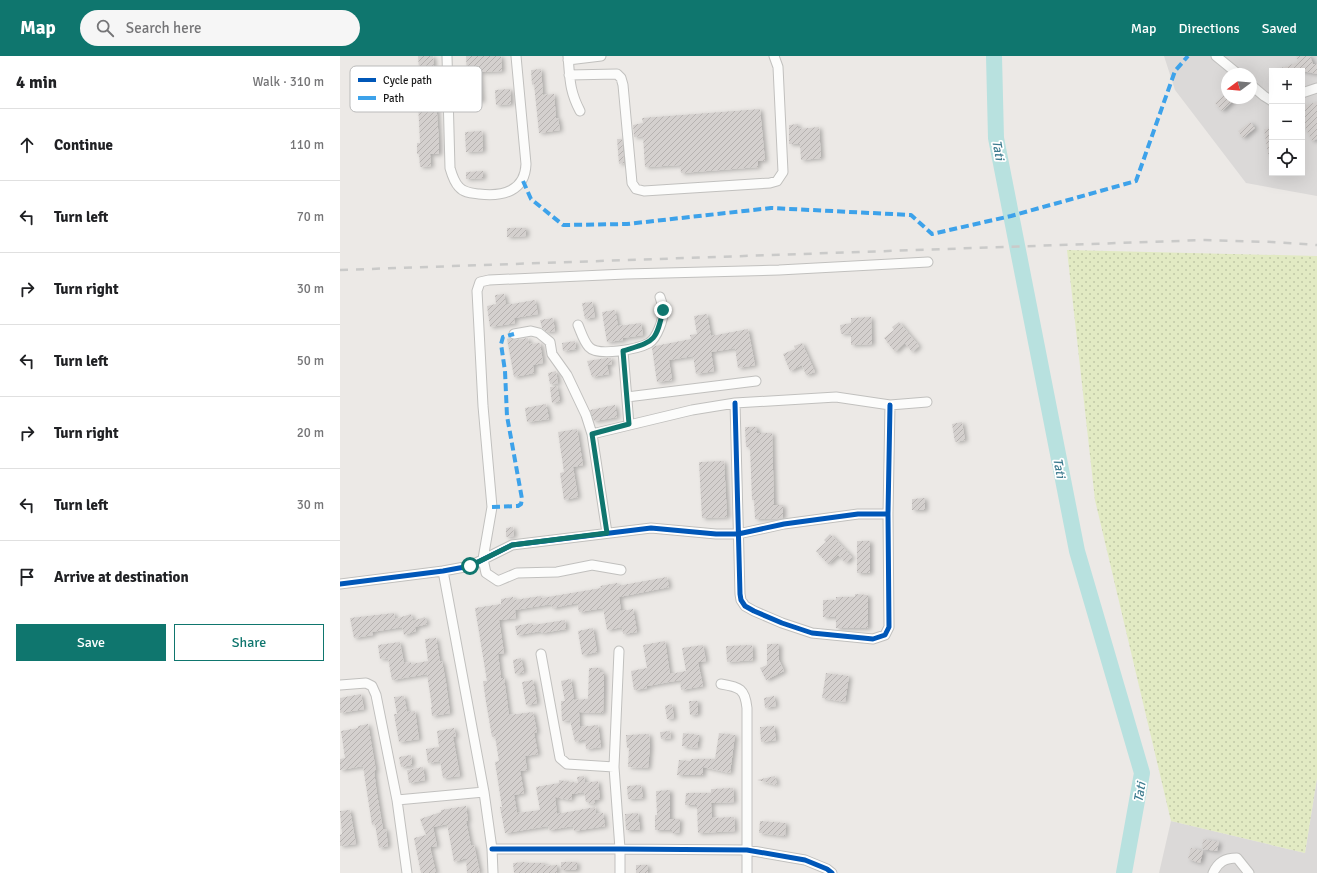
<!DOCTYPE html>
<meta charset="utf-8">
<style>
:root{--surface:#fff;--page:#f6f6f6;--text:#202124;--muted:#757577;--line:#e0e0e0;--accent:#0f766e}
body{margin:0;font-family:Signika,sans-serif;background:var(--page);color:var(--text)}
.controls{position:absolute;right:12px;top:12px;display:grid;overflow:hidden;border-radius:0px;box-shadow:0 4px 16px #0002}
.controls button{width:36px;height:36px;display:grid;place-items:center;padding:0;border:0;border-bottom:1px solid var(--line);background:var(--surface);color:var(--text);font:20px sans-serif}
.compass{position:absolute;left:881px;top:12px;width:36px;height:36px;border-radius:50%;background:var(--surface);box-shadow:0 4px 16px #0002;rotate:254deg}
.stop{position:absolute;width:12px;height:12px;margin:-9px;border:3px solid #0f766e;border-radius:50%;background:#fff}
.stop.end{background:#0f766e;border-color:#fff;box-shadow:0 1px 4px #0008}
.list{margin:0;padding:0;list-style:none}
h2{display:flex;justify-content:space-between;align-items:center;height:52px;margin:0;padding:0 16px;font-size:17px}
h2 small{font-size:13px;font-weight:400;color:var(--muted)}
.list li{display:grid;grid-template-columns:26px 1fr auto;gap:12px;align-items:center;box-sizing:border-box;height:72px;padding:0 16px;border-top:1px solid var(--line)}
.list b{display:block;font-size:15px;white-space:nowrap}
.list em{font-size:13px;font-style:normal;color:var(--muted)}
.actions{display:flex;gap:8px;padding:12px 16px}
.actions a{flex:1;padding:9px 0;border:1px solid var(--accent);border-radius:0px;text-align:center;font-size:14px;color:var(--accent)}
.actions .main{background:var(--accent);color:#fff}
.icon{flex:none;width:22px;height:22px;fill:none;stroke:currentColor;stroke-width:2;stroke-linecap:round;stroke-linejoin:round}
.map{position:relative;flex:none;width:977px;height:817px;overflow:hidden}
header{display:flex;align-items:center;gap:24px;box-sizing:border-box;height:56px;padding:0 20px;background:var(--accent);color:#fff}
header strong{font-size:19px}
nav{display:flex;gap:22px;margin-inline-start:auto;font-size:14px}
.search{width:280px;height:36px;background:var(--page);display:flex;align-items:center;gap:10px;box-sizing:border-box;padding:0 14px;border-radius:22px;color:var(--muted);font-size:15px}
main{display:flex}
aside{flex:1;background:var(--surface)}
.map>svg:first-child{display:block}
</style>
<header>
<strong>Map</strong>
<div class="search"><svg class="icon" aria-label="search" viewBox="0 0 24 24"><circle cx="10" cy="10" r="6"/><path d="M15 15l6 6"/></svg>Search here</div>
<nav><a>Map</a><a>Directions</a><a>Saved</a></nav>
</header>
<main>
<aside>
<h2>4 min<small>Walk · 310 m</small></h2>
<ul class="list">
<li><svg class="icon" aria-label="ahead" viewBox="0 0 24 24"><path d="M12 20V5M6 11l6-6 6 6"/></svg><div><b>Continue</b></div><em>110 m</em></li>
<li><svg class="icon" aria-label="left" viewBox="0 0 24 24"><path d="M17 20v-9H6M10 6l-5 5 5 5"/></svg><div><b>Turn left</b></div><em>70 m</em></li>
<li><svg class="icon" aria-label="right" viewBox="0 0 24 24"><path d="M7 20v-9h11M14 6l5 5-5 5"/></svg><div><b>Turn right</b></div><em>30 m</em></li>
<li><svg class="icon" aria-label="left" viewBox="0 0 24 24"><path d="M17 20v-9H6M10 6l-5 5 5 5"/></svg><div><b>Turn left</b></div><em>50 m</em></li>
<li><svg class="icon" aria-label="right" viewBox="0 0 24 24"><path d="M7 20v-9h11M14 6l5 5-5 5"/></svg><div><b>Turn right</b></div><em>20 m</em></li>
<li><svg class="icon" aria-label="left" viewBox="0 0 24 24"><path d="M17 20v-9H6M10 6l-5 5 5 5"/></svg><div><b>Turn left</b></div><em>30 m</em></li>
<li><svg class="icon" aria-label="arrive" viewBox="0 0 24 24"><path d="M6 21V4h12l-3 4 3 4H6"/></svg><div><b>Arrive at destination</b></div></li>
</ul>
<div class="actions"><a class="main">Save</a><a>Share</a></div>
</aside>
<div class="map">
<svg width="977" height="817" viewBox="0 0 977 817">
<defs>
<pattern id="grass-dots" width="8" height="8" patternUnits="userSpaceOnUse"><rect width="8" height="8" fill="#e2eac3"/><path d="M2 2h.1M6 6h.1" fill="none" stroke="#c1c8a7" stroke-width="1.8" stroke-linecap="round"/></pattern>
<pattern id="building-hatch" width="6" height="6" patternUnits="userSpaceOnUse"><rect width="6" height="6" fill="#d4d0ce"/><path d="M-1 1l2-2M0 6l6-6M5 7l2-2" fill="none" stroke="#b6b2b0"/></pattern>
<filter id="shadow"><feDropShadow dx="3" dy="1.5" stdDeviation="2" flood-color="#0004"/></filter>
</defs>
<rect width="100%" height="100%" fill="#ece9e6"/>
<!-- residential -->
<path fill="#dbd9d8" fill-rule="evenodd" d="M824,0H977V140L906,127L835,34ZM932,15H962V117H932ZM887,18H911V42H887Z
M977,722V817H819L831,765L965,797Z"/>
<!-- grass -->
<path fill="url(#grass-dots)" d="M727,194L977,200V722L965,797L831,765L755,444Z"/>
<g fill="none" stroke-linecap="round" stroke-linejoin="round">
<!-- river -->
<path stroke="#b8e1df" stroke-width="16" d="M654,0L656,82L737,495L802,717L784,817"/>
</g>
<!-- building -->
<path fill="url(#building-hatch)" filter="url(#shadow)" d="M78,0H93L99,87V98H90L91,110L80,111L79,98H77V87H80L77,27H80Z
M126,0H161L162,15L140,16L142,45L124,46L122,21H127Z
M956,0H970L973,8H977V18L962,15H935V14L959,6Z
M201,13L203,39L214,38L216,62H218L220,74L199,77L194,28L192,29L191,14Z
M170,33L171,48L156,49L155,34Z
M887,37V42H896L882,55L875,47Z
M977,46V83L972,85L964,69L962,70V50Z
M420,53L425,105H418V111L341,117L340,109L305,111L303,80L294,81L293,69L303,67L302,62Z
M910,66L915,72L903,82L898,75Z
M458,68V73L479,71L481,102L461,104L460,88H449V69Z
M932,72V97L928,98L924,73Z
M142,75L143,95L126,96L125,76Z
M277,83H282L284,107L279,108Z
M143,115V122L126,123V116Z
M167,172H186V180L167,181Z
M164,238L166,249L195,244L198,258L174,262L175,267L150,271L147,250L156,248L155,239Z
M252,246L255,261L245,263L242,247Z
M275,254L278,270L301,267L303,279L283,282V284L267,286L262,256Z
M367,258L371,280L408,273L415,309L398,312L395,292L371,296L374,315L356,318L353,300L329,304L332,324L317,326L312,292L315,290L351,283L350,279L357,278L354,260Z
M531,261L532,288L511,289V277L501,278L500,269L511,267V262Z
M213,262L215,275L207,276L202,272L200,264Z
M559,266L579,290L572,296L565,287L555,296L544,282L554,274L552,271Z
M170,282L175,284L188,282L189,288L200,287L203,307L193,309L194,317L174,321L167,283Z
M235,285L236,293L223,295L222,287Z
M462,287L475,316L466,319L462,309L450,315L443,298L455,293L454,290Z
M266,302H271L272,308L267,309L269,318L252,321L247,305Z
M216,315L218,327L210,328L208,317Z
M217,330L220,345L212,347L210,331Z
M206,348L209,363L187,366L185,352Z
M275,349L277,361L254,365L250,354Z
M622,366L625,384L615,386L612,368Z
M405,371H417V377H432L434,449H443V462L415,463L414,444H412L410,391H406Z
M237,373L243,409L233,411L238,441L224,444L220,417L224,416L218,376Z
M384,405L387,461L362,462L359,406Z
M585,442V454H572V443Z
M173,471L174,480L166,481V472Z
M490,478L512,501L506,507L498,499L488,508L476,495L486,486L484,484Z
M517,485H530V517H517Z
M327,521L329,531L279,541L281,555L293,553L297,576L283,578L282,571L267,574L263,552L239,556L237,547L212,552L211,548L175,554L176,562L159,564L164,597L158,598L161,622H164L169,659L193,656L197,676L194,677L198,698L185,700L187,714L180,715L184,737L174,739L177,757L200,754L196,731L219,727V724L238,727L237,721L244,720L245,727L258,725L260,743L254,744L255,748L246,746L244,736L232,738L231,744L215,741L217,758L255,751L256,758L263,757L265,770L234,775L233,770L209,774L208,770L165,777L160,751H162L155,706L159,705L155,680L152,681L146,646L143,625H147L135,552L161,548V543L173,541L174,544L201,540L202,542L261,532L260,530L277,527V530Z
M515,538L528,539V572H496V561H483V544H496V541H515Z
M54,557L55,563L71,558L73,565L85,561L87,568L75,571L76,575L64,579L62,571L32,576L33,579L14,582L10,562Z
M225,564L226,573L201,577V575L177,579L175,570L192,567L193,569Z
M253,572L257,596L242,599L238,575Z
M96,582L100,606L102,605L106,627L110,657L92,660L91,651H92L87,618L52,624L48,602L40,603L38,589L60,586L64,607L71,606V608L88,605L85,583Z
M325,585L330,618L346,615L342,592L363,589L366,605L358,606L363,630L341,634L340,624L307,630V632L294,634L291,615L307,612L303,589Z
M427,588H439V604L444,615L426,624L420,612L427,609Z
M412,589L413,604L387,606L386,590Z
M181,602L184,616L175,618L173,604Z
M249,612H260V617L264,616V632L263,657L239,656L240,671L258,669L261,691L246,693L245,683L235,686L230,664L222,665L221,645H225L221,625L231,623L234,644L248,643Z
M486,617L509,620L505,646L482,642Z
M193,624L197,647L186,649L182,626Z
M21,638L24,653L0,657V642Z
M64,640L67,656L75,655L79,683L59,686L54,658H57L54,641Z
M434,640L436,650L425,652L424,642Z
M349,645H358V658L350,659Z
M332,648L334,662L327,663L325,650Z
M28,668L36,715H34L37,738L43,773H46L48,790L39,792L35,768L32,769L23,710L0,714V703L5,702L1,675L18,672V670Z
M434,670L436,684L421,686L420,671Z
M114,672L116,680L113,681L120,720L103,722L100,705L88,707L86,693L99,691L97,675Z
M330,675L331,682L321,683L320,676Z
M343,677L359,679L357,692L342,690Z
M379,677L395,679L390,717L363,711V719H337L339,704L351,705V703H375Z
M309,678L310,690L308,712L288,711L289,692H287L286,679Z
M71,699L72,709L61,711L59,701Z
M83,711L85,724L69,727L67,714Z
M435,720L437,729L417,724Z
M301,729L303,742L288,743L287,730Z
M393,732L394,746L371,747L372,762L394,761L395,775L358,777L357,749H345L346,737H371V733Z
M330,734V763H340L339,777H332V774H315V759H317L316,735Z
M126,750L128,765H126L131,790L134,789L140,817H127L126,802L114,806L107,768L93,771L97,790L90,791L96,817H81L74,782L86,779L80,763L101,756V754Z
M10,754L16,788L0,790V779L2,778L0,755Z
M298,757L300,774H286L285,758Z
M420,765L446,767L445,780L419,777Z
M863,783L879,786L877,795L862,793Z
M851,792L863,795L860,807L848,803Z
M185,806V807H205V810L217,809V817H174L173,807Z
M221,806H237V814H221Z
M296,809H308V817H296Z"/>
<g fill="none" stroke-linecap="round" stroke-linejoin="round">
<defs>
<path id="minor" d="M107,0L110,112C112,119 114,126 119,131C124,137 132,137 139,138C163,141 185,135 186,108L176,0
M228,0C230,22 229,34 240,55
M876,0L898,18
M228,4L261,0
M229,19L277,18L281,22L283,29L292,127L296,133L304,135L430,127L437,125L443,116L438,11L434,0
M911,29L924,40L932,45
M962,37L977,32
M238,269C241,276 244,286 249,291C258,301 298,293 309,287C317,282 324,263 323,253C323,249 321,245 320,241
M174,278L191,275L199,277L210,286L212,298L227,319L246,359L252,378L267,477
M283,295L289,369
M287,341L416,325
M395,347L400,538L401,544L405,550L414,555L442,567L472,577L533,583L545,579L549,571L548,458L550,349
M252,378L352,354L395,347L496,341L550,349L587,346
M281,514L252,509L217,516L177,517L158,525L146,517L143,503L152,451L143,350L137,235L140,226L149,224L286,218L439,214L588,206
M103,515L144,736L152,793L153,817
M0,528L103,515L130,510L172,489L311,472L376,478H398L444,468L518,458H548
M279,595L274,711L280,793V817
M201,598L220,702L227,708L274,711
M381,628C400,631 405,633 407,652V817
M0,629L26,627L32,630L36,639L57,744L67,817
M57,744L144,736
M152,793H280L407,794L465,804L487,813L492,817
M873,817C878,806 885,802 897,802L909,817"/>
</defs>
<!-- minor casing -->
<use href="#minor" stroke="#c1c0be" stroke-width="11"/>
<!-- minor -->
<use href="#minor" stroke="#fcfcfb" stroke-width="9"/>
<!-- rail -->
<path stroke="#cacac9" stroke-width="2.5" stroke-dasharray="8 8" stroke-linecap="butt" d="M0,214L865,184L932,186L977,189"/>
<!-- quiet -->
<path stroke="#3da2ea" stroke-width="4" stroke-dasharray="8 4" stroke-linecap="butt" d="M183,125L191,143L223,169L287,168L431,152L571,159L592,178L671,160L796,125L835,15L848,0
M152,451L178,450L181,448L182,443L167,360L165,315L161,288L163,281L174,278"/>
<defs>
<path id="cycleway" d="M395,347L400,538L401,544L405,550L414,555L442,567L472,577L533,583L545,579L549,571L548,458L550,349
M0,528L103,515L130,510L172,489L311,472L376,478H398L444,468L518,458H548
M152,793H280L407,794L465,804L487,813L492,817"/>
</defs>
<!-- cycleway casing -->
<use href="#cycleway" stroke="#fff" stroke-width="8"/>
<!-- cycleway -->
<use href="#cycleway" stroke="#0057b8" stroke-width="5"/>
</g>
<g fill="none" stroke-linecap="round" stroke-linejoin="round">
<!-- route -->
<path stroke="#0f766e" stroke-width="5" d="M130,510L172,489L267,477L252,378L289,368L283,295C314,285 316,287 323,254"/>
</g>
<g text-anchor="middle" stroke-width="3.5" stroke-linejoin="round" paint-order="stroke">
<!-- water labels -->
<g font-size="13" font-style="italic" fill="#3d7b8f" stroke="#fff">
<text transform="translate(659 94) rotate(80)" y="5">Tati</text>
<text transform="translate(720 412) rotate(79)" y="5">Tati</text>
<text transform="translate(799 736) rotate(-80)" y="5">Tati</text>
</g>
</g>
<!-- legend -->
<rect x="10" y="10" width="132" height="46" rx="6" fill="#fff" stroke="#bbb" stroke-width="1"/>
<rect x="18" y="22" width="18" height="4" fill="#0057b8"/>
<rect x="18" y="40" width="18" height="4" fill="#3da2ea"/>
<g font-size="11" fill="#1d1d1d">
<text x="43" y="28">Cycle path</text>
<text x="43" y="46">Path</text>
</g>
</svg>
<div class="controls">
<button>+</button>
<button>−</button>
<button><svg class="icon" aria-label="locate" viewBox="0 0 24 24"><circle cx="12" cy="12" r="6"/><path d="M12 2v4M12 18v4M2 12h4M18 12h4"/></svg></button>
</div>
<svg class="compass" viewBox="-18 -18 36 36"><path d="M0-13l5 13h-10z" fill="#e53935"/><path d="M0 13l5-13h-10z" fill="#757577"/></svg>
<div class="stop" style="left:130px;top:510px"></div>
<div class="stop end" style="left:323px;top:254px"></div>
</div>
</main>
